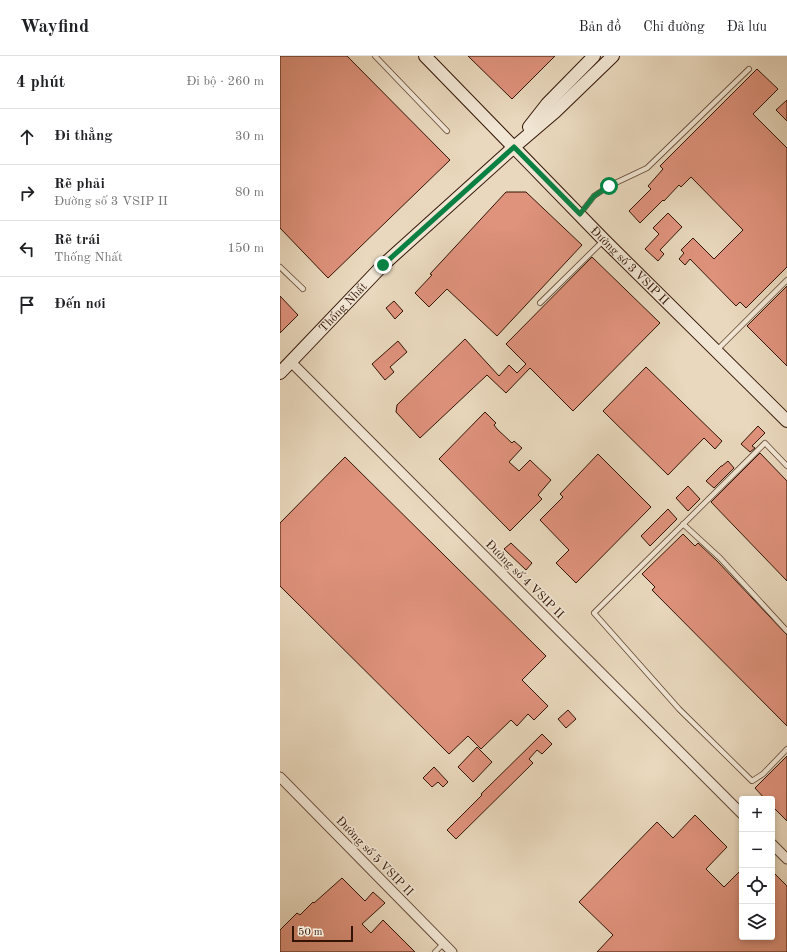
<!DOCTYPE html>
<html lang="vi">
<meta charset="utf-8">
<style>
:root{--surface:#fff;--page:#f2f2f2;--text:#202124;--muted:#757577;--line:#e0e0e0}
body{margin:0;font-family:"Old Standard TT",serif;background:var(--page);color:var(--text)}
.controls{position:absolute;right:12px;bottom:12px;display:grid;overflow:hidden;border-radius:4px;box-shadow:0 2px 6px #0003}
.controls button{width:36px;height:36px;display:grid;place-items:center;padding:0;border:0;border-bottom:1px solid var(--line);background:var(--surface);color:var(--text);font:20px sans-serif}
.scale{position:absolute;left:12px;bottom:10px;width:61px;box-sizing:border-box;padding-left:4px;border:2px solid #321304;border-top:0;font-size:11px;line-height:14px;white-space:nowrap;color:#321304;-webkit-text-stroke:3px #f1e6d4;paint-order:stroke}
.stop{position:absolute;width:12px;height:12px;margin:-9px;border:3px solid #0b8043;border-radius:50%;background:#fff}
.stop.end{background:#0b8043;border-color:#fff;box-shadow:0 1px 4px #0008}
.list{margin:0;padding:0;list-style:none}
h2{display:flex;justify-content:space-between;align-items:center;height:52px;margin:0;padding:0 16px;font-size:17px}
h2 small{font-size:13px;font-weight:400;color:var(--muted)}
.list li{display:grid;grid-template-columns:26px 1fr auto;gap:12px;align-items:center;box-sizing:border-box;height:56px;padding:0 16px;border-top:1px solid var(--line)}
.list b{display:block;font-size:15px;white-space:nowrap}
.list p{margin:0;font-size:13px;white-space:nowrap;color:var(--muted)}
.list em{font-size:13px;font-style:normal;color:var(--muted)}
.icon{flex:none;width:22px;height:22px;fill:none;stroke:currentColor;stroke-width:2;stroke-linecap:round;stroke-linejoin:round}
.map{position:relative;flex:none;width:507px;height:896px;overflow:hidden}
header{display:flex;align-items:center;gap:24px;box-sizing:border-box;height:56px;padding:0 20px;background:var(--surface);border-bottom:1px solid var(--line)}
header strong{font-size:19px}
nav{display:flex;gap:22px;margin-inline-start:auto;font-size:14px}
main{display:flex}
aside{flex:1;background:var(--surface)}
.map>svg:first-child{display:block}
</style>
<header>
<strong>Wayfind</strong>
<nav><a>Bản đồ</a><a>Chỉ đường</a><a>Đã lưu</a></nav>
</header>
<main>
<aside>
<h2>4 phút<small>Đi bộ · 260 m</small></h2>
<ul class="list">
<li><svg class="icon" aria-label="ahead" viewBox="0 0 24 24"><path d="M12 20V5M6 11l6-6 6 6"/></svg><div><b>Đi thẳng</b></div><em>30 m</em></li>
<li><svg class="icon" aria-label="right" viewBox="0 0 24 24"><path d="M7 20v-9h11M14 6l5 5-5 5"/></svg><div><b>Rẽ phải</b><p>Đường số 3 VSIP II</p></div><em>80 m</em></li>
<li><svg class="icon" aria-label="left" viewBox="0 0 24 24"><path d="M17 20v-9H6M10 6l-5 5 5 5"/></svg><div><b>Rẽ trái</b><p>Thống Nhất</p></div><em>150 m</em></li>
<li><svg class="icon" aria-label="arrive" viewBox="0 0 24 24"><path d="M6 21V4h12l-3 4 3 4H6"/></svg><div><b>Đến nơi</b></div></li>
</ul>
</aside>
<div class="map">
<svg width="507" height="896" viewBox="0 0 507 896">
<rect width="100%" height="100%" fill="#e9d8bd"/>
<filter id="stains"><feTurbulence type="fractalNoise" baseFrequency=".005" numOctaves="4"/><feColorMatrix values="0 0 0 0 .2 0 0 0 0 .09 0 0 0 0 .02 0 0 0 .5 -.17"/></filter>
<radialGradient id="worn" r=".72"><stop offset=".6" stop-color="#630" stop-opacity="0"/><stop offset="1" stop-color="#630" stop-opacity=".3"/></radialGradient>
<!-- building -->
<path fill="#df927c" stroke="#321304" d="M0,0H67L170,104L48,222L0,172Z
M188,0H275L232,43Z
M477,13L498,33L473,58L507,92V211L466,252L460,246L456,250L410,203L405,209L399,203L404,197L401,194L413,182L434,203L463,174L411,121L401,131L399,129L384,145L383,144L360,167L349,155L371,133L368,130L383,113L380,110Z
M507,44V65L496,54Z
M226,136H246L302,189L217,280L167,233L149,251L135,237L152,219L150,218Z
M388,157L402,171L380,194L384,198L378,205L365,193L379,178L373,172Z
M312,201L380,267L293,355L250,312L226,337L207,319L140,382L116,356L117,349L185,283L219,320L229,309L237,317L246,308L226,288Z
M507,230V310L467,270Z
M0,240L18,259L0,277Z
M114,245L123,255L115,263L106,252Z
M118,285L127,296L110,311L114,316L105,324L92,308Z
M366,311L442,385L435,393L424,382L388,419L323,355Z
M205,356L216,367L214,369L217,373L232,387L234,385L242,392L229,406L239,415L250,404L271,424L258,439L262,443L230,475L159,403Z
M478,370L485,377L472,390L475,392L470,396L461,388Z
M480,397L507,425V525L431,446Z
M318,398L371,451L296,527L276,507L289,494L260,464L283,441L280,438Z
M65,401L266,600L242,624L268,650L254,664L248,658L237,670L231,664L201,693L188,680L169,698L0,530V467Z
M448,405L454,412L434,432L426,425L441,410H442Z
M408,430L420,443L408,455L396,442Z
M388,453L397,463L370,490L361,480Z
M403,478L415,490L418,487L437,505L507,579V670L372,534L375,531L362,518Z
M231,487L252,507L246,514L224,493Z
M288,654L296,663L286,672L278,663Z
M262,678L272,688L262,698L257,694L249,703L253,707L176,783L167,774L202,739L201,738Z
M197,691L212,706L193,726L178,711Z
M507,700V765L492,750V743H485L475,732Z
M154,711L168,726L163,731L158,726L152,731L143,722Z
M415,759L447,791L426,813L444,831L462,813V881H492V815L507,830V896H317L333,879L299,846L377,766L393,782Z
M62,822L85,845L93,836L105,847L82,868L91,877L103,864L135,896H0V874L17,857L20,859L33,846L34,847Z"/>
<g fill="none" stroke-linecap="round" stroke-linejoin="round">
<defs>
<path id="lane" d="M95,0L167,75
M300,158L314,140L329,130L367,112L469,13
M0,211L23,233
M260,247L324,184
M436,295L507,224
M507,410L485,387L314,557L399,653L472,725L483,718L507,693
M403,468L440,502L507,575
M155,896L164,887"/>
<path id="street" d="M11,306L462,758
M0,721L172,896
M492,788L507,803"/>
<g id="secondary">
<path id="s1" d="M145,0L324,184L507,365"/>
<path d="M249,71L267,48L314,0"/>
<path id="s2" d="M0,317L103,209L234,91L275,56L333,0"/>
</g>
</defs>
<!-- lane casing -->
<use href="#lane" stroke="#604432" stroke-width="6"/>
<!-- street casing -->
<use href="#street" stroke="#604432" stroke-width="11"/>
<!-- secondary casing -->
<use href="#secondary" stroke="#321304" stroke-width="14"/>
<!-- lane -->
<use href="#lane" stroke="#f1e6d4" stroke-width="4.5"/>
<!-- street -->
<use href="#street" stroke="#f1e6d4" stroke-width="9"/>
<!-- secondary -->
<use href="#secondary" stroke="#f1e6d4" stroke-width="12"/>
</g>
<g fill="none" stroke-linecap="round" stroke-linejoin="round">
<!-- route -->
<path stroke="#0b8043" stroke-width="5" d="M103,209L234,91L300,158L314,140L329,130"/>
</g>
<g text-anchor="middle" stroke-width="3.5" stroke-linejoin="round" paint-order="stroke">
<!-- street labels -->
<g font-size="12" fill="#321304" stroke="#f1e6d4">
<text dy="4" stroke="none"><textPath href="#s1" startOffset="293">Đường số 3 VSIP II</textPath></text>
<text dy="4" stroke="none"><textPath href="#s2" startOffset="91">Thống Nhất</textPath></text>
<text transform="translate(245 523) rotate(45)" y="4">Đường số 4 VSIP II</text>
<text transform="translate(95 800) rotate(46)" y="4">Đường số 5 VSIP II</text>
</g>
</g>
<rect width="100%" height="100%" filter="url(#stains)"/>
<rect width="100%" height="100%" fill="url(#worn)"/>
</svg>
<div class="controls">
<button>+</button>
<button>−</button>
<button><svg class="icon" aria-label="locate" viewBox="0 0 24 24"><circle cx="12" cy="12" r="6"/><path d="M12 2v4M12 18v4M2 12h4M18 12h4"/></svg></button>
<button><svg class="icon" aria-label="layers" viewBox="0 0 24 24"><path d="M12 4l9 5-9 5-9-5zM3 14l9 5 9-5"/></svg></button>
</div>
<div class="scale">50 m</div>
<div class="stop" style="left:329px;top:130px"></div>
<div class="stop end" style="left:103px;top:209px"></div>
</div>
</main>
